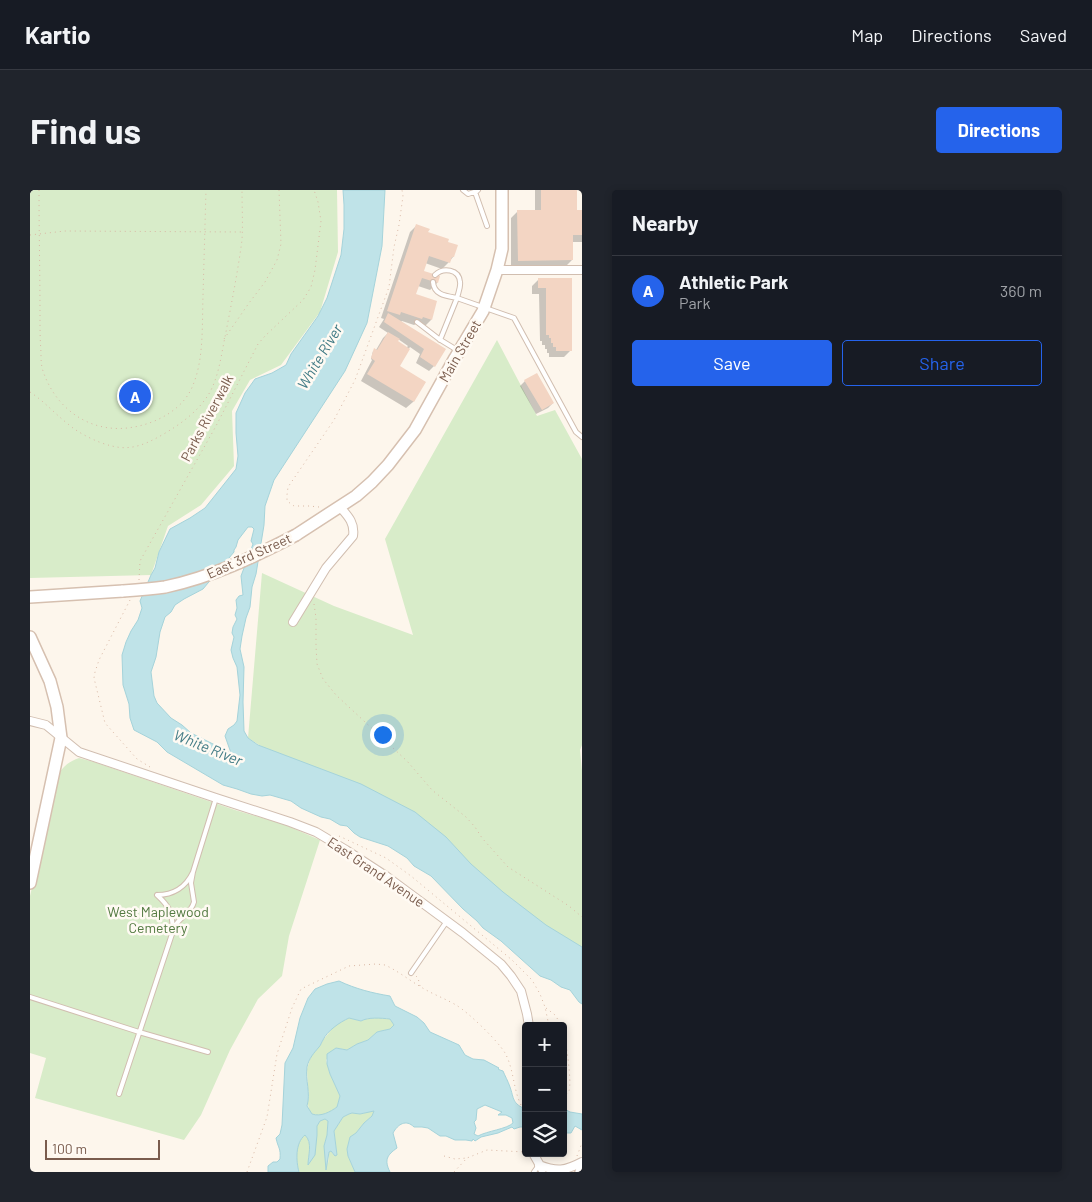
<!DOCTYPE html>
<meta charset="utf-8">
<style>
:root{--surface:#171b24;--page:#20242c;--text:#f1f3f6;--muted:#9ea1a6;--line:#363941;--accent:#2563eb}
body{margin:0;font-family:Barlow,sans-serif;background:var(--page);color:var(--text)}
.controls{position:absolute;right:15px;bottom:15px;display:grid;overflow:hidden;border-radius:5px;box-shadow:0 2px 8px #0003}
.controls button{width:45px;height:45px;display:grid;place-items:center;padding:0;border:0;border-bottom:1px solid var(--line);background:var(--surface);color:var(--text);font:25px sans-serif}
.scale{position:absolute;left:15px;bottom:12px;width:115px;box-sizing:border-box;padding-left:5px;border:2px solid #7a5c4d;border-top:0;font-size:14px;line-height:18px;white-space:nowrap;color:#7a5c4d;-webkit-text-stroke:4px #fffaf3;paint-order:stroke}
.you{position:absolute;left:352px;top:544px;width:18px;height:18px;margin:-12px;border:4px solid #fff;border-radius:50%;background:#1a73e8;box-shadow:0 0 0 8px #1a73e833}
.badge{display:grid;place-items:center;width:32px;height:32px;border-radius:50%;background:var(--accent);color:#fff;font-size:16px;font-weight:700}
.pin{position:absolute;translate:-50% -50%;border:2px solid #fff;box-shadow:0 1px 5px #0006}
.list{margin:0;padding:0;list-style:none}
h2{display:flex;justify-content:space-between;align-items:center;height:65px;margin:0;padding:0 20px;font-size:21px}
h2 small{font-size:16px;font-weight:400;color:var(--muted)}
.list li{display:grid;grid-template-columns:32px 1fr auto;gap:15px;align-items:center;box-sizing:border-box;height:70px;padding:0 20px;border-top:1px solid var(--line)}
.list b{display:block;font-size:19px;white-space:nowrap}
.list p{margin:0;font-size:16px;white-space:nowrap;color:var(--muted)}
.list em{font-size:16px;font-style:normal;color:var(--muted)}
.actions{display:flex;gap:10px;padding:15px 20px}
.actions a{flex:1;padding:11px 0;border:1px solid var(--accent);border-radius:5px;text-align:center;font-size:18px;color:var(--accent)}
.actions .main{background:var(--accent);color:#fff}
.icon{flex:none;width:28px;height:28px;fill:none;stroke:currentColor;stroke-width:2;stroke-linecap:round;stroke-linejoin:round}
.map{position:relative;flex:none;width:552px;height:982px;overflow:hidden;border-radius:5px}
header{display:flex;align-items:center;gap:30px;box-sizing:border-box;height:70px;padding:0 25px;background:var(--surface);border-bottom:1px solid var(--line)}
header strong{font-size:24px}
nav{display:flex;gap:28px;margin-inline-start:auto;font-size:18px}
.intro{display:flex;align-items:center;justify-content:space-between;box-sizing:border-box;height:120px;padding:0 30px}
h1{margin:0;font-size:35px}
.button{padding:12px 22px;border-radius:5px;background:var(--accent);color:#fff;font-size:18px;font-weight:700}
main{display:flex;gap:30px;padding:0 30px}
aside{flex:1;background:var(--surface);border-radius:5px;box-shadow:0 2px 8px #0003}
.map>svg:first-child{display:block}
</style>
<header>
<strong>Kartio</strong>
<nav><a>Map</a><a>Directions</a><a>Saved</a></nav>
</header>
<div class="intro"><h1>Find us</h1><a class="button">Directions</a></div>
<main>
<div class="map">
<svg width="552" height="982" viewBox="0 0 552 982">
<rect width="100%" height="100%" fill="#fdf6ec"/>
<!-- green -->
<path fill="#d8ecc9" d="M0,0H307L308,62L290,122L251,175L220,190L202,221L204,276L171,315L138,336L121,385L0,388Z
M467,150L507,226L525,220L552,269V555L550,560L552,581V759L218,548L232,383L304,416L383,445L355,349Z
M49,568L64,572L205,620L253,634L290,650L259,746L252,786L228,809L200,860L171,925L154,950L5,908L16,868L0,863V706L29,583C35,575 40,571 49,568Z
M319,828L331,831C338,827 351,828 360,829L364,835L360,839L351,841L347,842L338,850L327,854L317,860L306,858L296,870L300,884L310,906L307,917C300,922 291,927 282,924C274,914 281,909 278,899L277,879L282,863L291,854L293,850L306,834Z
M345,920L342,926L334,933L326,943L320,948L317,959L318,966L325,982H269C266,971 265,952 275,945C282,952 279,963 278,972L287,945V936L290,931L295,929L298,931L297,945L294,956L298,974L299,962L301,961L303,964L307,965L304,941L313,927L319,924L322,923L331,924Z"/>
<!-- water -->
<path fill="#bfe3e8" stroke="#a5d3da" fill-rule="evenodd" d="M313,0H355L352,56L337,133L315,181L244,290L235,316L234,335L226,384L222,397L220,417L216,428L212,446L210,459L214,477L213,512L214,541L218,548L228,555L331,594L385,622L416,647L441,674L473,702L516,735L552,757V814L549,812L540,800L531,797L521,790L510,786L471,751L453,738L447,731L433,719L401,686L384,676L377,668L358,656L330,647L324,643L317,636L310,635L300,629L291,627L271,618L261,611L240,605L232,606L221,604L207,599L193,595L137,562L127,552L104,540L100,528L99,514L93,495L92,465L96,452L101,441L108,430L112,418L110,411L121,385L125,378L129,362L140,339L160,328L175,318L206,279L208,266L206,243V223L215,203L225,189L242,183L256,175L261,164L288,126L297,108L311,65L314,39V15ZM218,337H222L224,339L221,351L223,354L211,386L213,405L209,406L206,410L207,418L205,425L207,429L203,437L202,443L204,447L201,460L203,468L207,477L210,505L207,531L204,535L198,539L195,546L201,563L161,543L152,535L141,528L127,513L124,506L121,482L126,467L130,442L135,427L141,422L145,415L154,409L173,399L204,362V360L206,357L208,350Z
M309,791C326,799 342,803 360,806L365,816L387,827L394,833L400,842L429,855L435,865L443,869L454,870L469,878L468,879L470,880L473,881C475,886 478,891 480,897C484,908 482,914 496,919V937H490L484,939L482,937L468,943L451,947L445,951L443,949L442,951L436,950H425L416,946H410L398,938L392,937H384C376,929 368,934 363,943L367,958C357,965 354,970 360,982H325L318,966L317,959L320,947L326,943L334,933L342,926L344,921L330,924L322,923L319,924L313,927L304,941L307,965L305,966L301,961L299,962L296,980L294,956L297,945L298,931L295,929L290,931L287,936V945L285,965L278,975C278,965 283,953 275,945C265,953 266,971 269,982H238V976L243,972H247L250,969C251,958 248,958 246,948L250,944L252,935L255,873L263,858L270,828L278,808L285,799L297,794ZM319,828L331,831C338,827 351,828 360,829L364,835L360,839L351,841L347,842L338,850L327,854L317,860L306,858L297,864V874L300,884L310,906L307,917C300,922 291,927 282,924L277,916C281,903 275,890 277,877C279,868 284,863 289,857C291,855 291,853 293,850C297,841 310,832 319,828ZM455,915L472,922L468,925H476L482,928L483,933C477,939 457,941 448,946L444,944L446,938L444,932L446,930L447,919Z
M533,918L540,922L552,924V940L545,936L541,943H533Z"/>
<!-- shadow -->
<path fill="#0003" fill-rule="evenodd" d="M505,0H545L546,21H552V52H542V70L535,77H481V28L488,21H505Z
M386,36L397,43L417,53L423,67L419,72L412,79L395,73L393,82L408,87L407,93L400,100L388,96L385,105L406,112L401,130L394,137L386,134L384,135L372,131L371,132L414,159L404,176L399,181L386,173L390,164L380,157L368,176L395,192L383,212L376,218L331,191L342,170L341,169L343,161L346,160L353,148L358,143L349,137L354,129L351,128L380,42ZM368,149L378,156L376,158L367,152Z
M509,89H541V160L534,167H519V163H517V159H515V155H512V151H510L509,104H502V96Z
M495,191L523,213L518,218L506,224L490,196Z"/>
<!-- building -->
<path fill="#f3d5c3" d="M511,0H547V20H552V45H543V70L488,71L487,20H511Z
M386,34L400,39L398,42L419,49L418,52L428,55L424,67H422L420,73L399,66L394,81L410,86L408,93L392,88L386,104L407,111L402,130L393,127L392,129L371,122L370,125L357,121Z
M508,88H542V161H526V157H523V153H521V148H519V145H516V98H508Z
M358,123L416,159L405,177L390,167L394,159L354,132Z
M358,142L370,149L368,151L380,159L370,176L396,192L384,212L337,184L345,171L341,168L344,158L347,160Z
M507,183L524,213L512,220L494,190Z"/>
<g fill="none" stroke-linecap="round" stroke-linejoin="round">
<defs>
<path id="lane" d="M433,0L438,4L447,1L448,0
M445,2L457,36
M403,92C404,105 416,106 427,108C428,103 431,97 430,92C429,79 413,77 405,85
M387,132L409,149L427,160
M410,150L427,108L484,128L546,242L552,247
M163,682L186,608
M127,705C140,717 142,722 143,740
M381,783L417,731
M0,807L109,842L178,862
M89,904L143,741C145,738 145,735 147,733C153,725 161,723 164,712L161,693L163,682C156,697 143,705 127,705
M504,982L509,975"/>
<path id="street" d="M467,80H552
M263,432L296,378L323,346C325,333 318,326 310,317
M0,531L16,535L49,562L186,608L260,632L286,642L316,660L356,686L433,743L471,774L481,786L491,801L497,824L499,836
M503,963L512,979
M509,975C527,982 535,981 552,972"/>
<path id="secondary" d="M266,345L326,306L342,292L358,275L385,240L425,168L453,121L467,80L472,59V0
M0,407L93,401
M0,447L20,491L27,517L31,548L0,693
M551,982L552,979"/>
</defs>
<!-- lane casing -->
<use href="#lane" stroke="#d1beb0" stroke-width="6"/>
<!-- street casing -->
<use href="#street" stroke="#d1beb0" stroke-width="10"/>
<!-- secondary casing -->
<use href="#secondary" stroke="#d6c0b0" stroke-width="14"/>
<!-- path -->
<path stroke="#d9b8a5" stroke-width="1" stroke-dasharray="1 4" stroke-linecap="butt" d="M9,0C9,42 10,83 10,125C10,137 10,150 11,162C11,169 11,175 13,181C26,220 62,245 104,237C127,233 154,219 163,195C174,169 172,134 173,106C174,71 175,35 176,0
M0,45L35,41L211,42
M194,149L219,113L235,92L247,70L251,54L249,0
M0,202C15,212 24,223 38,234C48,243 68,253 82,256C101,261 116,254 132,245C151,234 169,221 180,202C189,185 191,166 195,147C201,116 208,81 212,50C213,33 212,16 212,0
M289,317L279,316H264L257,311V305L258,297L304,230L325,190L359,97L364,57L369,35L373,6L372,0
M109,390L110,371L186,236L228,154L235,146L273,110L281,97L285,80L291,31L288,12L284,0
M100,410L69,470L65,482L64,488L75,533L107,569L120,577
M284,414L286,428V456L287,474L293,489L306,505L377,571L402,600L436,627L445,637L452,648L478,677L539,716L552,727
M309,646L356,668L381,686L482,770L502,790L510,804L515,817L519,836
M386,786L388,788L390,796
M516,818L525,825L532,836
M533,840C536,851 542,891 539,901C537,904 536,905 533,907
M414,966L425,969L437,968
M547,966L552,953
M217,982L237,927L247,864L262,818L271,799L319,776L346,774L355,775C368,781 379,790 391,797C402,804 414,808 426,815C438,822 468,851 475,863C484,879 483,899 491,915L496,916
M424,982L437,968L457,960L495,962"/>
<!-- lane -->
<use href="#lane" stroke="#fff" stroke-width="4"/>
<!-- street -->
<use href="#street" stroke="#fff" stroke-width="8"/>
<!-- secondary -->
<use href="#secondary" stroke="#fff" stroke-width="11"/>
<defs>
<path id="secondary-bridge" d="M93,401C107,400 121,399 135,397C182,387 224,367 266,345"/>
</defs>
<!-- secondary-bridge casing -->
<use href="#secondary-bridge" stroke="#d6c0b0" stroke-width="14" stroke-linecap="butt"/>
<!-- secondary-bridge -->
<use href="#secondary-bridge" stroke="#fff" stroke-width="11"/>
</g>
<g text-anchor="middle" stroke-width="5" stroke-linejoin="round" paint-order="stroke">
<!-- street labels -->
<g font-size="14" fill="#7a5c4d" stroke="#fffaf3">
<text transform="translate(430 161) rotate(-60)" y="5">Main Street</text>
<text transform="translate(177 228) rotate(-62)" y="5">Parks Riverwalk</text>
<text transform="translate(219 366) rotate(-24)" y="5">East 3rd Street</text>
<text transform="translate(346 682) rotate(34)" y="5">East Grand Avenue</text>
</g>
<!-- park labels -->
<g font-size="14" fill="#537a41" stroke="#fffaf3">
<text x="128" y="727">West Maplewood<tspan x="128" dy="16">Cemetery</tspan></text>
</g>
<!-- water labels -->
<g font-size="15" font-style="italic" fill="#437c86" stroke="#fffaf3">
<text transform="translate(290 167) rotate(-59)" y="5">White River</text>
<text transform="translate(178 558) rotate(22)" y="5">White River</text>
</g>
</g>
</svg>
<div class="controls">
<button>+</button>
<button>−</button>
<button><svg class="icon" aria-label="layers" viewBox="0 0 24 24"><path d="M12 4l9 5-9 5-9-5zM3 14l9 5 9-5"/></svg></button>
</div>
<div class="scale">100 m</div>
<div class="you"></div>
<div class="pin badge" style="left:105px;top:206px">A</div>
</div>
<aside>
<h2>Nearby<small></small></h2>
<ul class="list">
<li><span class="badge">A</span><div><b>Athletic Park</b><p>Park</p></div><em>360 m</em></li>
</ul>
<div class="actions"><a class="main">Save</a><a>Share</a></div>
</aside>
</main>
